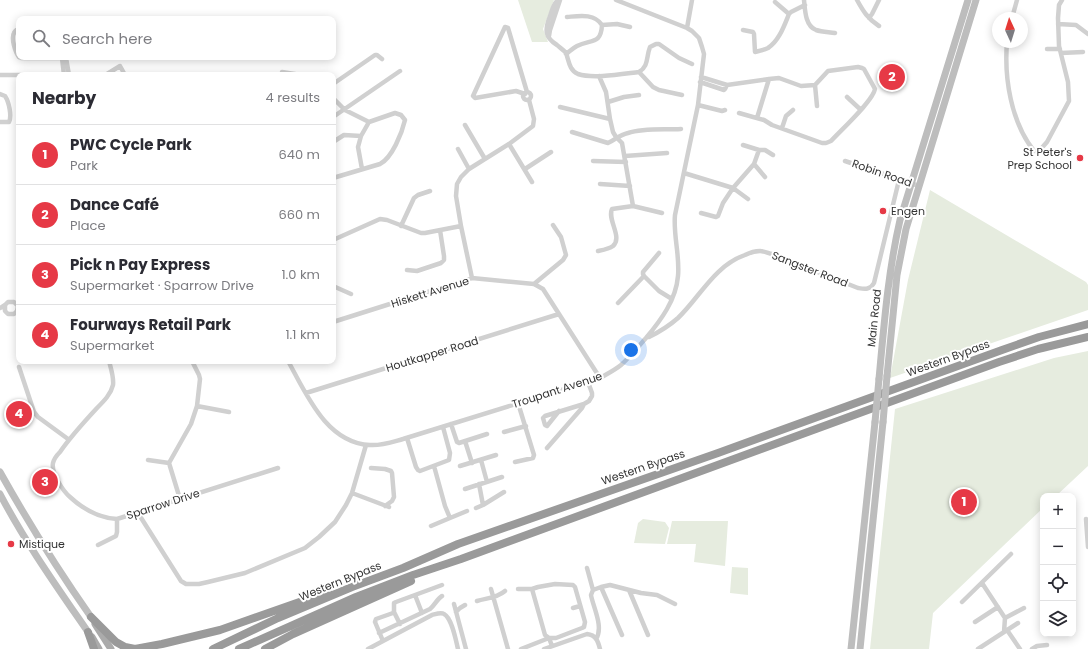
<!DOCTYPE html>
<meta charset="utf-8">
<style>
:root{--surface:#fff;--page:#f7f7f7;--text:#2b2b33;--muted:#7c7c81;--line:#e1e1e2;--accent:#e63946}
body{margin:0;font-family:Poppins,sans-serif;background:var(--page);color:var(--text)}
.controls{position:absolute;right:12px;bottom:12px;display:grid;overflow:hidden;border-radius:8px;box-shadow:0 2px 10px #0003}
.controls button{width:36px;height:36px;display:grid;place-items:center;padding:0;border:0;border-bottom:1px solid var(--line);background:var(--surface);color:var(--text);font:20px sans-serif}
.compass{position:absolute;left:992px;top:12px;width:36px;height:36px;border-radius:50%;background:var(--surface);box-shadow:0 2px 10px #0003;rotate:356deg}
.you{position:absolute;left:631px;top:350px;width:14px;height:14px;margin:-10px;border:3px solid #fff;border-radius:50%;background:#1a73e8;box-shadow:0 0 0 6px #1a73e833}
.badge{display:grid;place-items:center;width:26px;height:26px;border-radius:50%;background:var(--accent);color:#fff;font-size:13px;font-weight:700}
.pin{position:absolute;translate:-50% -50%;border:2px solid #fff;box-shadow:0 1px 4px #0006}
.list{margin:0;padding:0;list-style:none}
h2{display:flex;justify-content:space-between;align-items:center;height:52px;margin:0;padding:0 16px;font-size:17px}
h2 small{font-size:13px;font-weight:400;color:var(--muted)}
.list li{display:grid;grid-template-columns:26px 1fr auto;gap:12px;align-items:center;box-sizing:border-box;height:60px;padding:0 16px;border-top:1px solid var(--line)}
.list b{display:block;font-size:15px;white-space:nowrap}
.list p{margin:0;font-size:13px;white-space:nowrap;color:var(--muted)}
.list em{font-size:13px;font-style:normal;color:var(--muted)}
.icon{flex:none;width:22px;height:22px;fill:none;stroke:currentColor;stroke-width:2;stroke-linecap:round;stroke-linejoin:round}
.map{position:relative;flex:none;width:1088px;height:649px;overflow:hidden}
.search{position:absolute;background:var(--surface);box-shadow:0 2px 10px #0003;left:16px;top:16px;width:320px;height:44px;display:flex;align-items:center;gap:10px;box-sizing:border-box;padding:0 14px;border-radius:8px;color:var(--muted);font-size:15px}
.panel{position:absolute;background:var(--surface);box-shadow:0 2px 10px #0003;left:16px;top:72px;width:320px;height:292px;border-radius:8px}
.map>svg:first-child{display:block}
</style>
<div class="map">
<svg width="1088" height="649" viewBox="0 0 1088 649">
<rect width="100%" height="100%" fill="#fff"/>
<!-- green -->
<path fill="#e6ecdf" d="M518,0H554L543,29L548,42H532Z
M930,190L1086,282L1088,285V310L890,378L908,280Z
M1088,351V466L1056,496H1043V508L933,613L929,649H870L895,409L1054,358Z
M643,519L665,522L669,528L665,544L634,543L638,523Z
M672,521H728L725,566L694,562L696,544H667Z
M732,567L748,568V595L730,593Z"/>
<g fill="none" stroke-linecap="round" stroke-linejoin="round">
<!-- street -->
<path stroke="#d0d0d0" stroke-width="4.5" d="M558,0C553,4 552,11 550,16C545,29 544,37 557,45C560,48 564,50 566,53C569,61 569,70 578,74C593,79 622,74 639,72C649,66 646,57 650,47L656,44H659L679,58L692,64
M804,0C805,9 805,26 816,30C822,32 829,32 835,33
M857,0C863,11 868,19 879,26
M775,2L789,14
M869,18L872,14L879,0
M1012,18L1017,0
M1058,24L1076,25L1088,34
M602,25L617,24L630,27
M687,28L692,0
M19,29C16,30 15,30 14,33C11,38 15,52 19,57
M743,30L753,32L754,34L755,52C759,51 764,50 768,48C779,41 784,26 789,14L791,12L805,5
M549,36L550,30L560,0
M1007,42C1004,78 1011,122 1034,151H1039L1047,142L1069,101L1068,82L1059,46L1058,18L1059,5L1062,0
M1047,49H1060
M1061,53L1083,52
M566,54C570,51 573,48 577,46C591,39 601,45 602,25C594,13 579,16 567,17
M20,57L21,58H62L81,57
M62,58L64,75
M66,58L69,75
M282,72L301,75
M639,72L653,87L659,90L682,95
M0,75H102L107,74L120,66L125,75
M599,76L606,92L610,119L613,132L616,137L622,143L633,206L662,213
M701,77L727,85L769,79L779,78L801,86L815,85L828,71L858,67L862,68L864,69L875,89C873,101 841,130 831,141L826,143H822L772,125L764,120L739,113
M700,82L724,90L725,89L727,85
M333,84L375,55H377L382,59
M815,85L817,106
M523 96a4 4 0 1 1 8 0a4 4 0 1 1-8 0Z
M0,94L5,96C9,102 12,116 9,122H0
M525,94L516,91L475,98L473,96L505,27L508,28L527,92
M847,97L861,110
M333,98L345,110L369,122
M608,102L624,97L639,95
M698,105L722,111L725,110
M560,107L610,119
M333,117L400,71
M757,118L769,79
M465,125L485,159
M782,128L786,116L793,110
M572,132L608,143C615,140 619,135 628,133C644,128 663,130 681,129
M333,142L344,135L361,136
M509,144L532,182
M743,145L759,150H765L773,155
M458,149L469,169
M625,156L667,153
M593,161L626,162
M845,161L919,186
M754,164L765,177
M362,169L358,147L361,136L369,122
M525,169L551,152
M684,173L733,188L748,199
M333,178L380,164C392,158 402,133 405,120L401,115L395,113L369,122
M600,184L630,186
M701,213L716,217L718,216L723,203L733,188L754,164L759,150
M401,226L414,198L418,195L430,191
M333,240L380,219L387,220L421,233H425L461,226
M598,251C603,250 609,249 613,246C623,237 607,220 612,209L633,206
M407,270L417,271L441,263L444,260V256L440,230
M644,276L659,291L672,299
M472,278L461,226L456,196L457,184L461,177L469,169L509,144L533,126L534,119L529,100
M534,284L563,260L566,255L561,237L553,225
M333,286L351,294
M618,303L644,276L643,274V272L659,253
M0,308L5,305L8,302H14L18,306L17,311L14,314H8L5,311V305
M333,322L472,278L534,284L543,289L600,378
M649,337C659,332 669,326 678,318C700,297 714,266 745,255C749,253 754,251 760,251C764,251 768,253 772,254L858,288C865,289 870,290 874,283L899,180
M109,361C111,369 114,377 113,385C111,394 104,401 97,408C84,422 71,436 60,452C57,455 54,459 53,463C51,473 63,491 70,497C83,509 100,518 117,519L278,468
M288,361C306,393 326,443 370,445C381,446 392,442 403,439L600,378C607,374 615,370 621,365C630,357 638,347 646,338C661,320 676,300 678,276C680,255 673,235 675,215L698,105L704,54L702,47L699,38L692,31L687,28L616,0
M19,367L34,412L38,417L68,439
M306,393L559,314
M197,406L229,412
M559,411L547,426L545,425L543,418L545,416L584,404L589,401L592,396V393L588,382
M451,424L457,442L459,443L487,434
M504,432L526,426
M407,438L416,467L418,470L420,471L449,460L450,453L443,427
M465,441L472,463
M547,448L582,408L584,404
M148,460L169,463
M481,460L487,482
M515,462L533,458L534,455L518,403
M460,466L496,455
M371,468L385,469L391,471L392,473L394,497L392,501L385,506
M479,484L483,505
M465,489L502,477
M352,493L389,507
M180,499L169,463L191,424L197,406L200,379L199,375L192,361
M476,508L483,505L504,492
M138,513L181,581L186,584H199L208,582L245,573L305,548L319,537L335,522L346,505L352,493L366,445
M450,518L467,511
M1086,519L1088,547
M431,526L450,518L445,506L434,466
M98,545L116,536L117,532V519
M587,568L593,590
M982,583L1005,618L1004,632
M601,587L622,635
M491,589L508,649
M518,589H532L538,587L555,584L573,585L575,587L585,622L584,627L582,628L556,638H549L521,649
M532,589L545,635L549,638L552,646
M629,590L648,635
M415,595L422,613
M477,601C487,598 497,598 505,591
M962,602L1011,554
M454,604L466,649
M573,608L580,606
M394,612L400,624
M456,612L460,608L465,605
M1005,618L1024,608
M975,622L998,607
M1007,630L1020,649
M379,633L430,609C435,605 437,599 442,596
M596,639C604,627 593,607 591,595L593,590L601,587L610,585L641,593L657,595L675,604
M383,641L375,622L376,619L393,613L394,611V603L396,602L442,585
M368,649L432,615C436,614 441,612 444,614C452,618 456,641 458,649
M544,649L587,634C596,635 598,641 600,649
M978,649L1018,623
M1032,649L1037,646L1047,645"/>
<!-- secondary -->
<path stroke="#bdbdbd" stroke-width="7" d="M887,376L897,275L906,229L976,0
M879,379C884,325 888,272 900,220L968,0
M0,472C28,522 58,570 91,617
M0,494C25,542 57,587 88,632
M851,649L875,422
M860,649L883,422"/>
<!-- primary -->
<path stroke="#ababab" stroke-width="7" d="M95,624L111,649
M92,637L99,649"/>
<!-- highway -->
<path stroke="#9a9a9a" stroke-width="8" d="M91,617L116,642L125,647L135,649L162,644L220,630L328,592
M88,632L94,649
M213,649L278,618L352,587L403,568L458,544L718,453L1002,350L1039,337L1088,324
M239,649L356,597L413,575L461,559L876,407L999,362L1038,349L1088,337
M265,649L293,634L411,581"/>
<!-- secondary-bridge -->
<path stroke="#bdbdbd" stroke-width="7" d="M875,422L879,379
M883,422L887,376"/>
</g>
<!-- markers -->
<g fill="#e63946" stroke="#fff" stroke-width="1.5">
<circle cx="1080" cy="158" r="4"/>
<circle cx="883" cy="211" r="4"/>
<circle cx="11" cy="544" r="4"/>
</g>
<g text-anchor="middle" stroke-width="4" stroke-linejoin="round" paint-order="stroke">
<!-- poi labels -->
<g font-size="11" fill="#333" stroke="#fff" text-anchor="start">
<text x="1072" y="156" text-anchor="end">St Peter's<tspan x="1072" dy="13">Prep School</tspan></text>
<text x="891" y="215">Engen</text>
<text x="19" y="548">Mistique</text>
</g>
<!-- street labels -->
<g font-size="11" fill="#333" stroke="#fff">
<text transform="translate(882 173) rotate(19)" y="4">Robin Road</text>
<text transform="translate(810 269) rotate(21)" y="4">Sangster Road</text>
<text transform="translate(430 292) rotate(-17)" y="4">Hiskett Avenue</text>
<text transform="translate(874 318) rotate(-84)" y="4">Main Road</text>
<text transform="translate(432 354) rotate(-17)" y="4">Houtkapper Road</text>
<text transform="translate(948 358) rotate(-20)" y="4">Western Bypass</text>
<text transform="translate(557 390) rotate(-18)" y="4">Troupant Avenue</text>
<text transform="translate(643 467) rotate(-19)" y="4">Western Bypass</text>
<text transform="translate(163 504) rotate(-18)" y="4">Sparrow Drive</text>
<text transform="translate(340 581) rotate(-22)" y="4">Western Bypass</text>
</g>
</g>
</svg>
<div class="controls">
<button>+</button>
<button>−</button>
<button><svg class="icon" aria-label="locate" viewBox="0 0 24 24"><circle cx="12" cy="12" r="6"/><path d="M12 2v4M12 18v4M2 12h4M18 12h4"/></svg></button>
<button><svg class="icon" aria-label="layers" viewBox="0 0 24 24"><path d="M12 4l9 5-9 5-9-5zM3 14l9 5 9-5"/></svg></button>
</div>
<svg class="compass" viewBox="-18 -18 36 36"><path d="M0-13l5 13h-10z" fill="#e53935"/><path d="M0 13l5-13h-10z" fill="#7c7c81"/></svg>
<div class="you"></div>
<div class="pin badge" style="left:964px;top:502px">1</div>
<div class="pin badge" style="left:892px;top:77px">2</div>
<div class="pin badge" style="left:45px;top:482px">3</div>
<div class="pin badge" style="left:19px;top:414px">4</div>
<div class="search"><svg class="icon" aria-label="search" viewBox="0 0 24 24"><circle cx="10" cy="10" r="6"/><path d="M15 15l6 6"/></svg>Search here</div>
<section class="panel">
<h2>Nearby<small>4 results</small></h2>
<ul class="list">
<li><span class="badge">1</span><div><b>PWC Cycle Park</b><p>Park</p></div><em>640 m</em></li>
<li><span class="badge">2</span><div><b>Dance Café</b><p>Place</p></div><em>660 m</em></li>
<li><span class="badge">3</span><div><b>Pick n Pay Express</b><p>Supermarket · Sparrow Drive</p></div><em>1.0 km</em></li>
<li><span class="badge">4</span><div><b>Fourways Retail Park</b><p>Supermarket</p></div><em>1.1 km</em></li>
</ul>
</section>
</div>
